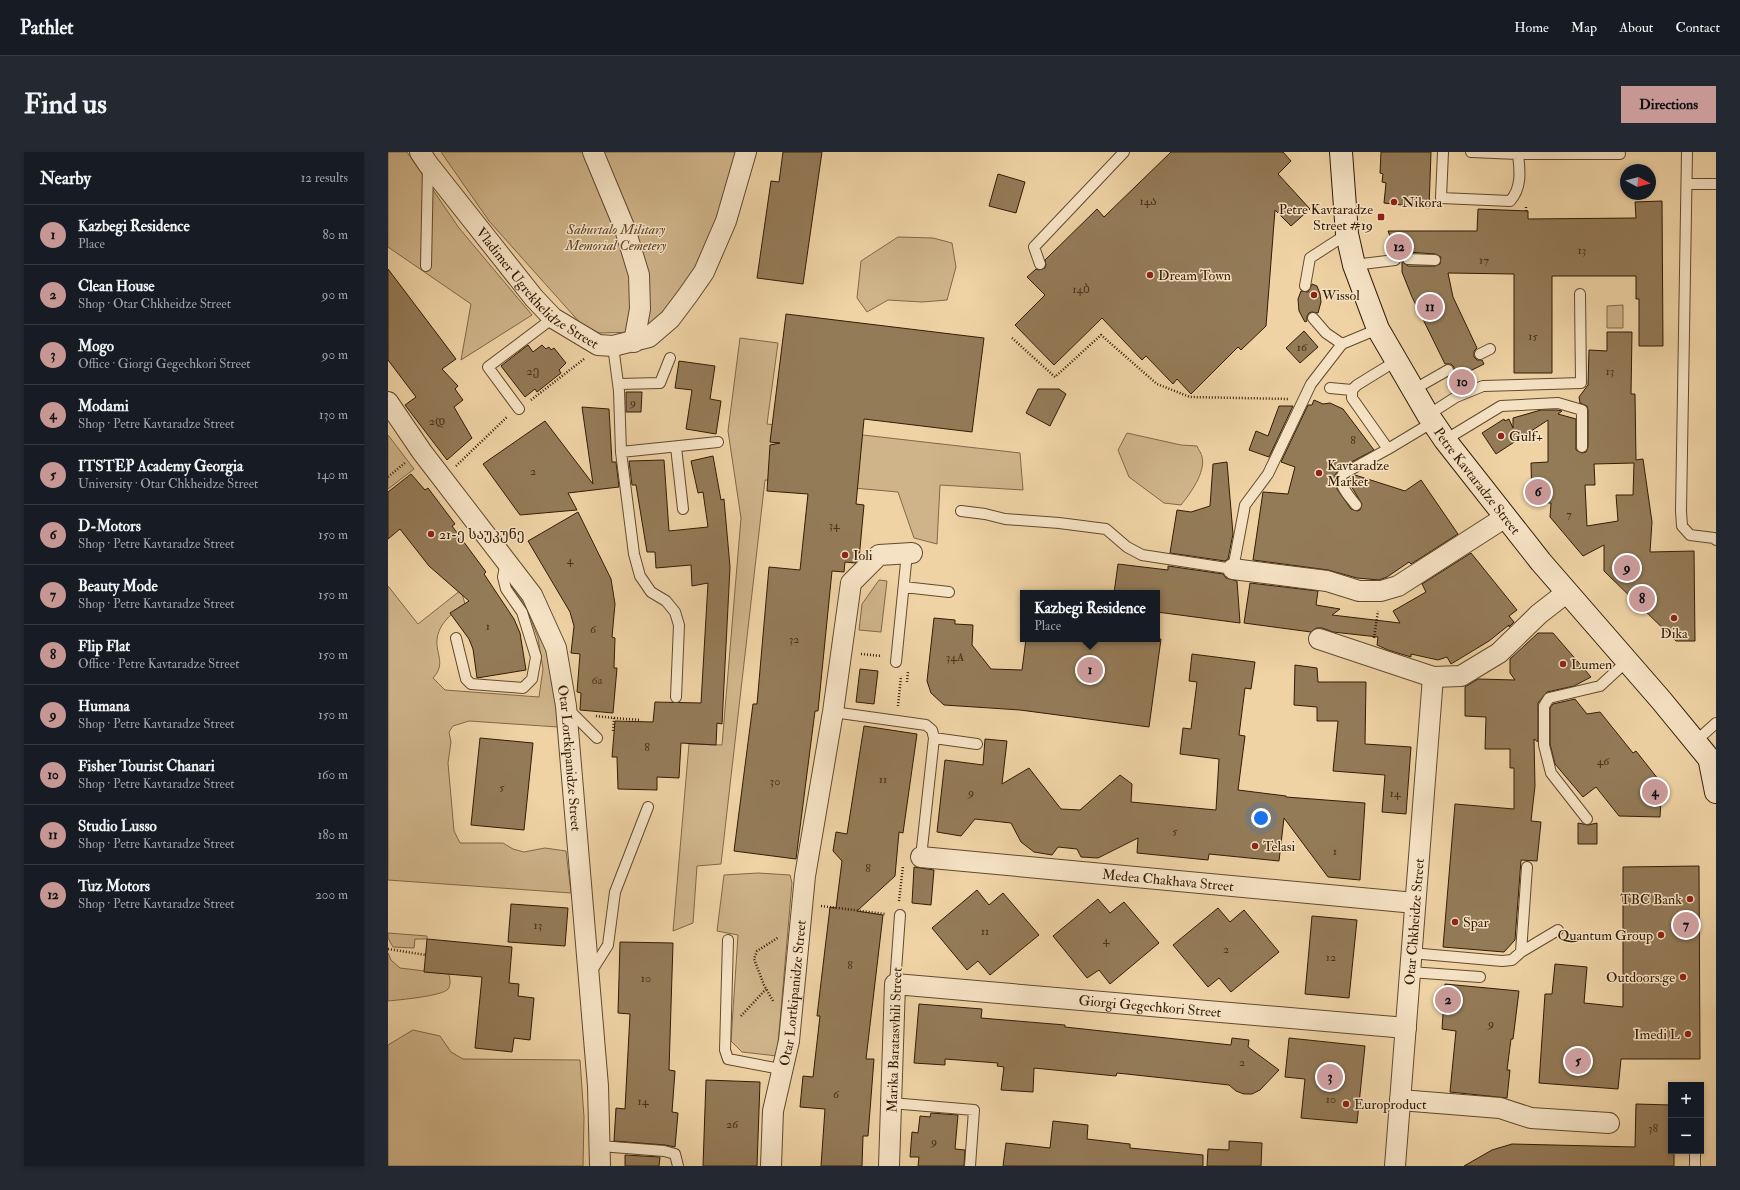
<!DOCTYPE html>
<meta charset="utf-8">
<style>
:root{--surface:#171b24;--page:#242831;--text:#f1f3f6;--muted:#9ea1a6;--line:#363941;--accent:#c59692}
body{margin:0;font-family:"IM FELL Double Pica","Noto Serif Georgian",serif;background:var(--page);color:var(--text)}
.controls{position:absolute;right:12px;bottom:12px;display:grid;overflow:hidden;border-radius:0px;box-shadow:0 2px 6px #0003}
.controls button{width:36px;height:36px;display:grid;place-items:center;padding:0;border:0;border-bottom:1px solid var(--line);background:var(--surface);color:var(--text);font:20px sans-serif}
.compass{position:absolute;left:1232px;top:12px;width:36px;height:36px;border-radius:50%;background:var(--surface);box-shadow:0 2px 6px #0003;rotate:97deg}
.you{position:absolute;left:873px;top:666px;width:14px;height:14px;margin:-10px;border:3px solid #fff;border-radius:50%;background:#1a73e8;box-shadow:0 0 0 6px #1a73e833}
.badge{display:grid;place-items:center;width:26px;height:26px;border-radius:50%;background:var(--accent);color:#111;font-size:13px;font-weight:700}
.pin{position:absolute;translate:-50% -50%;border:2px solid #fff;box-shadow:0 1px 4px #0006}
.popup{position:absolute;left:632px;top:438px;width:140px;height:52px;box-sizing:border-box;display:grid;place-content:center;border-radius:0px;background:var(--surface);filter:drop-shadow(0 1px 3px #0005);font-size:13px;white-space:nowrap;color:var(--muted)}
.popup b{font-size:15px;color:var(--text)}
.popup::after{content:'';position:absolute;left:50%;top:100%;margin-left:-8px;border:8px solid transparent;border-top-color:var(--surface)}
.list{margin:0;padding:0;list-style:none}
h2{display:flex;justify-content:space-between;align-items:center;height:52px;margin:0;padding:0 16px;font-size:17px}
h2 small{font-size:13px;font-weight:400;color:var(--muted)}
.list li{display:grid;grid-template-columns:26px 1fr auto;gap:12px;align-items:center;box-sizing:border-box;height:60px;padding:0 16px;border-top:1px solid var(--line)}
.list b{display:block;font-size:15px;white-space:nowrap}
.list p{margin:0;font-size:13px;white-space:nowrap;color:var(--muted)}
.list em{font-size:13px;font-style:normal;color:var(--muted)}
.map{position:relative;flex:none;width:1328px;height:1014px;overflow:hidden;border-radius:0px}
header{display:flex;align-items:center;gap:24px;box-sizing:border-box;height:56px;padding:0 20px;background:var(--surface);border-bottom:1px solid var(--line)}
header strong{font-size:19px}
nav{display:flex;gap:22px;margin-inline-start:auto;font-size:14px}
.intro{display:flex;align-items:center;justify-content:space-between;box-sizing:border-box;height:96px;padding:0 24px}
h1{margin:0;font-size:28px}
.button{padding:10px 18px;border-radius:0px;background:var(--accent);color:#111;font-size:14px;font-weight:700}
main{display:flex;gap:24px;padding:0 24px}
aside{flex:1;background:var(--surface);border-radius:0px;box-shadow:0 2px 6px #0003}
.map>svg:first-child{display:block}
</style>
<header>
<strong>Pathlet</strong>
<nav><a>Home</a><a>Map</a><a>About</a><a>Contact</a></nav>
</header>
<div class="intro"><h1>Find us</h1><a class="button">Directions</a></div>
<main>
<aside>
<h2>Nearby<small>12 results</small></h2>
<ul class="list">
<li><span class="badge">1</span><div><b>Kazbegi Residence</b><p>Place</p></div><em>80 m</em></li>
<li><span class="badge">2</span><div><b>Clean House</b><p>Shop · Otar Chkheidze Street</p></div><em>90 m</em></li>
<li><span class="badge">3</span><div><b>Mogo</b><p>Office · Giorgi Gegechkori Street</p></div><em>90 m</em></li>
<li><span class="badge">4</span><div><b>Modami</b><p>Shop · Petre Kavtaradze Street</p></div><em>130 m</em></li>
<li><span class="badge">5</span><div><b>ITSTEP Academy Georgia</b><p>University · Otar Chkheidze Street</p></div><em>140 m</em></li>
<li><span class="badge">6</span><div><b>D-Motors</b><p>Shop · Petre Kavtaradze Street</p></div><em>150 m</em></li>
<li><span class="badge">7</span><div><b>Beauty Mode</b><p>Shop · Petre Kavtaradze Street</p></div><em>150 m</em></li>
<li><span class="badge">8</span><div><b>Flip Flat</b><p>Office · Petre Kavtaradze Street</p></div><em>150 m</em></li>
<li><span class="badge">9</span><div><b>Humana</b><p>Shop · Petre Kavtaradze Street</p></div><em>150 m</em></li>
<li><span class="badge">10</span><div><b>Fisher Tourist Chanari</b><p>Shop · Petre Kavtaradze Street</p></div><em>160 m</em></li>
<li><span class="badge">11</span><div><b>Studio Lusso</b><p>Shop · Petre Kavtaradze Street</p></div><em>180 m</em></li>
<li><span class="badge">12</span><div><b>Tuz Motors</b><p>Shop · Petre Kavtaradze Street</p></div><em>200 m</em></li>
</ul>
</aside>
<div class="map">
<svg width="1328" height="1014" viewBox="0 0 1328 1014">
<rect width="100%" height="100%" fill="#efd3a5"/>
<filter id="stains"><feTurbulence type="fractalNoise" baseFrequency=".005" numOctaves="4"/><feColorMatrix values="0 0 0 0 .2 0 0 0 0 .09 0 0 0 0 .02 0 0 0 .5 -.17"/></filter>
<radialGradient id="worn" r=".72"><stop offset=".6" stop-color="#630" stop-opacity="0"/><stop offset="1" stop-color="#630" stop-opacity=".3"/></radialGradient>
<!-- green -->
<path fill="#cfb48a" stroke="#806848" d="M0,0H19L71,76L144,163L73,208L83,152L0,95Z
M53,0H354L324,83L300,129L277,167L253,180L211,181L194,173L101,69Z
M510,85L545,86L564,91L568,115L559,148L534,150L500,148L479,160L469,146L473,109Z
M1235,153V176H1219V154Z
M352,186L390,191L379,272L632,301L635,338L552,333L549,392L526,386L510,340L377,328L333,712L309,714L305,771L285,779L301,592L334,593L353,366L340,279Z
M739,281L793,293L809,294C810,297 814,302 814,305C818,320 802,342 793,353L776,351L741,325L730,298Z
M0,283L26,317L0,337Z
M118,426C133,444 146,462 155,483C164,505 168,550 170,575L81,569L65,574L61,580L63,590L60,611L66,679L72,691H115L125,697L136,700L157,696L178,699L183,741L0,728V434L30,472L73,438L77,452C65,460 50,472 49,488C48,503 58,512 45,526L57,538L151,545L155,517L150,486L139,457Z
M491,428L499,429L493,480L471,478L474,452Z
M370,721L402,723L404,731L389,904L354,900L343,889L350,783L329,779L336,723Z
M0,781L39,784V787H27L26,796L5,795L0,786Z
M0,801L3,808L12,816L61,822C62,827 63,833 60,837C55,844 10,848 0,849Z
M25,878L52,884L63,900L75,907L192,908L196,965L195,1014H0V893Z"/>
<!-- building -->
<path fill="#947b58" stroke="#321c05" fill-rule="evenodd" d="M395,0H434L415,132L369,126L383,29L391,30Z
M783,0H895L903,9L890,22L922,57L903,74L887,58L878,174L853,198L850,195L803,242L789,227L785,232L758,204L754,208L714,166L666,213L627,173L657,143L639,125L648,117L651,118L657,116L658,113L657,108L709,57L716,65Z
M993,0H1043L1041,56L996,51L998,31L994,30L995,22L992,21Z
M610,22L637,30L628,61L601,54Z
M1274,49L1275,194H1251V147H1248V124H1164V221H1126V122L1060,121L1065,145L1089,196L1086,199V205L1089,208H1094L1096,212L1082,219L1086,229L1072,235L1069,225L1064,227L1063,224L1066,221V215L1063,212H1057L1024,145L1014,120V109L1020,114H1047L1052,112L1053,105L1047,102L1020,100L1014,105V98L1007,97L1000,79H1089L1090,57L1140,59V67L1248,66L1247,50Z
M0,117L68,207L54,217L70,234L67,237L75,248L66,255L84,286L59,308L17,253L28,245L0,208Z
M924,132L929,134L932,142L933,150L930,161L924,160L921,161L919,164V169L917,170L911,159L910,147L913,139L920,140Z
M398,162L596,186L584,280L476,267L468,352L476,353L471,407L467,411L457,410L456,420L444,419L430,559H427L408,707L346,699L365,552H369L381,415L412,418L420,342L379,339L382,293L392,291L382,290Z
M916,179L930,195L912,211L898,196Z
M1219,180H1244L1243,242H1247L1248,308L1255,307L1264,370L1262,400L1306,399L1307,489H1288L1216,419V393L1195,404L1162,365L1163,351L1144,350L1143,311L1160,310V268L1108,302L1094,281L1116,267L1117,269L1121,267L1125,276V266L1153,258H1169L1174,259L1170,262L1188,267V298L1194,301L1198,300L1200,295V258L1199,254L1192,251L1191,245L1200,233L1201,198L1219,199ZM1246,311L1245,343H1228L1230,369L1199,374L1197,333H1207L1206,312Z
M140,193L145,200L154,193L158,197L161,195L163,198L166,196L178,211L171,218L173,221L149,240L147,237L137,245L113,214Z
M291,209L327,214L322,247L333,249L328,282L298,277L304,238L287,236Z
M650,237H671L678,242L662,274L638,261Z
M238,240H254L253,260H238Z
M926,248L935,252L942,251L955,257L986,298L952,316L947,323L949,337L963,357L969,359L972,358L974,352L960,329L967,323L1017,339L1033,328L1070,382L1023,412L1021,410L999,425L991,428L969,426L940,418L865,408L875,340L900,342L907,315L893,310L920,253H924Z
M891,254H905L881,305L861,298L868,279L880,284Z
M194,255L221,257L224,310H228L231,335L180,341L189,358L132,363L95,312L157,269L205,332Z
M325,304L333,348L336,347L342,415L334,572L329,571L328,593L293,591L291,626L269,625V638L230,637L229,605H224L227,569L265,570L267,550L313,551L320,431L304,434L303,413L268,416L267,400H259L248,333H244L241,309L276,308L281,379L320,375L315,340L310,341L303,309Z
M839,310L845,382L840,407L837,409L782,401L789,358L803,360L822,354L825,312Z
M23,322L37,338L40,336L67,372L64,374L98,420L96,422L126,467L132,481L138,518L89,526L85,497L81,487L62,461L81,449L41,414L12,377L0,387V340Z
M190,360L223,427L227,452L224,485L227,486L226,516H229L225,561L192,558L193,541L189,540L192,502L183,501L186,474L182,460L140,389Z
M1083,401L1129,458L1121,464L1126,470L1121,475V473L1101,489L1063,512L1059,505L1050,508L1023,502V505L1000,498L989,493L990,485L945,480L934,476H928L923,480L856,471L862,431L930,439L928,453L952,457L944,463L1012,471L1005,459L1038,440L1034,432Z
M730,412L780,418V414L835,422L838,426L849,429L852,471L769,460V441H726Z
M546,466L567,468V472L585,473L584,493L603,517L634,518L638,487H773L761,575L632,558L556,553L543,541L539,529Z
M1150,481H1165L1203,525L1186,534L1159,540L1150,551V590L1146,587L1147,634L1143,669L1153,670L1149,709L1133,708L1127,788L1116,800L1055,795L1067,652L1126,657V616H1122V597H1097L1098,565L1077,564V535L1090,527L1127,528L1122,521V507Z
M804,502L867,510L863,537L857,536L851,583L857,584L850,638L898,644V645L977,651L972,728L940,725L896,666L891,709L821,702L820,708L749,701L750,686L710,706L693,705L689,697L670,695L664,703L646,700L633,690L623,671L587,667L573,684L549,680L557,608L595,613L597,587L619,589L614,632L641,616L673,657L692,658L732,623L744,632L743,650L828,658L831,607L792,602L795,576L803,577L809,530L801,529Z
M907,513L929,516L930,530H978L977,592L1023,595L1018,662L994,660L997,623L945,619L950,569H929V555L906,553Z
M472,517L490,519L486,552L468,550Z
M1187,547L1199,562L1212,560L1245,601L1248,599L1274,632L1272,665L1231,664L1208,635L1195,645L1167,612L1162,592V556L1165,552Z
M476,574L529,582L515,681L511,680L507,724L469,759L495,763L478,907H486L480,984H475L474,1014H433L437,957L412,955L415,924L425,925L432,864H429L442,755L448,756L454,709L445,699L448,680L459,682Z
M92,586L145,591L136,678L83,673Z
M1190,671L1200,673L1209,671V692H1190Z
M1311,714L1312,907H1233L1230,937L1151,931L1157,842H1164L1167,812L1199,815L1196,851L1235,855V715Z
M526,715L546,718L543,753L524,751Z
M589,738L601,753L615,741L651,783L602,823L590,809L579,818L544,776Z
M710,747L722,761L736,750L771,791L722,832L711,818L699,826L665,784Z
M123,752L180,756L177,794L120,790Z
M830,756L842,770L856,758L891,800L843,840L831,826L820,835L785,793Z
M924,764L969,768L961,846L917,842Z
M39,787L124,795L121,831L131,832L130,844L146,846L142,888L126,886L124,900L87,896L94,825L36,820Z
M232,790L285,791L281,918L287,919L284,960L290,961L287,995L277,993L226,989L228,956L237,957L242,862L230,861Z
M1057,832L1131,839L1125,887H1123L1119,918H1122L1119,946L1062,940L1068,879L1054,877Z
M531,852L594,857L593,866L677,873V875L843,893L844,886L861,888L860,895L891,918L872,938L864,942H856L848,939L841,933L729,921L728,924L646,916L645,940L613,938L616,915L609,914L610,911L557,907V913L526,911Z
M901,886L977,894L969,971L913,966L917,927L897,925Z
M318,928L372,930L369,1014H315Z
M1248,952L1283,953V999H1286V1014H1076L1104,998L1124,992L1247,995Z
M543,961L570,963L567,997L577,998L576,1014H530L531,1005H522L524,980L530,981L532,964L542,965Z
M665,969L700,973L699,987L742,992V996L815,1003V1014H615L618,991L662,996Z
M841,989L874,991L873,1014H819L820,997L841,998Z
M237,1003L272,1005L271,1014H237Z"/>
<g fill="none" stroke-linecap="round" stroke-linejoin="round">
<defs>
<path id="lane" d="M1055,0L1053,46L1122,49C1134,36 1132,19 1130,2
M1083,0L1130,2H1232
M1299,0L1293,359L1294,374L1302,383L1326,386L1328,388
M1299,32H1328
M1020,107L1047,108
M652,112L646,95L736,0
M966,113L1007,108
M38,114L40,14
M917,134L922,106L959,82
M925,166L938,181L954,192
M225,194L231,239L233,300L246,402L252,424L263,440L278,449L287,460L291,473L288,545
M1092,202L1102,197
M1008,209L969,233L964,238V246L1000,297L1045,270
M230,232L272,231L282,206
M942,236L964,238
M1025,238L1060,218
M131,257L100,215L165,166
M1040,263L1068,245L1095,234L1193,231L1192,142
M1057,288L1113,254L1170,251L1194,258V295
M288,295L295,357
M233,300L330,290
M968,353C962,345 948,331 955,322L1000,297
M573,359L597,362L617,367L671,371L718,377L739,395L754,403L845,417L857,353L880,322L923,232L954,192L990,177
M516,435L561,440
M68,486L78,527L83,532L135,536L144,527L148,505L134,460L118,437L115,425L118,409
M508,510L519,401
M180,557L209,586
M445,560L538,573L544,578L546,586L533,705
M546,586L589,592
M1307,590L1328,571
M1199,667L1163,621L1156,593V554L1161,546L1212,534L1239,509
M340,788L337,898L340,907L387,916L394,920
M1133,800L1170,778
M1023,801L1114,809L1124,808L1133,800L1139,715
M203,820L220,793L227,740L260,655
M1022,820L1092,825
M507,832L512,763
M503,951L586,958L582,1014
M212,994L276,999L287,1002L290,1014
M1307,999V1014"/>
<g id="street">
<path id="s1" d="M32,0L40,12L146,146L165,166L210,193L225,194L261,185L282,167L300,143L316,120L338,69L358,0"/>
<path d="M205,0L237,77L251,123L252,157L246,190"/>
<path id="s2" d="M0,250L34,300L144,443L168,496L178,554L210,934L212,1014"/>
<path d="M845,417L939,429L971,439H993L1010,434L1116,366"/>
<path d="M931,487L1045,525L1073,524L1111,501L1151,462L1178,441"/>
<path id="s3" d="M533,705L1027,751"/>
<path d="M1012,948L1112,956L1143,966L1221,971"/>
<path id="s4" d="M383,1014L385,959L401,889L417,724L445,560L463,431L491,403L524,401"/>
<path id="s5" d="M501,1014L507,832L1018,876"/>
<path id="s6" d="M1007,1014L1045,525"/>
</g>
<g id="secondary">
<path id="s7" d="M953,0L959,82L966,113L990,177L1040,263L1057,288L1153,410L1273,548L1328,615"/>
<path d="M1322,610L1328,640"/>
</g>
</defs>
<!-- lane casing -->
<use href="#lane" stroke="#614a2d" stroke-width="12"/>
<!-- street casing -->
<use href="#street" stroke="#614a2d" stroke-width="22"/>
<!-- secondary casing -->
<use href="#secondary" stroke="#321c05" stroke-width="24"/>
<!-- path -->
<path stroke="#321c05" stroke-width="2.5" stroke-dasharray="1 2" stroke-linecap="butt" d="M1138,59V53
M624,186L667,225L713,183L769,232L802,245L901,247
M143,248L196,207
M68,314L119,265
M0,325L18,310
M986,486L990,459
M473,502L494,504
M519,530L520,520
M510,554L513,524
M208,564L226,566L225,580
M226,566L253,568
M511,749L515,714
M433,754L497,762
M0,797L38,803
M385,849L376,833L366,807L369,799L391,785
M353,864L378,837"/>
<!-- lane -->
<use href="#lane" stroke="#f5e2c4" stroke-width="10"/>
<!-- street -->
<use href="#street" stroke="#f5e2c4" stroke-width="20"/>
<!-- secondary -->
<use href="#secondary" stroke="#f5e2c4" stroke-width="22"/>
</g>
<!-- markers -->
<g fill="#8f2418" stroke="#f5e2c4" stroke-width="1.5">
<circle cx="1006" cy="50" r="4"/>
<rect x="989" y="61" width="8" height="8" rx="2"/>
<circle cx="762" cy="123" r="4"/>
<circle cx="926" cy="143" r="4"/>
<circle cx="1113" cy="284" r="4"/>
<circle cx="931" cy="321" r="4"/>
<circle cx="43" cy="382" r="4"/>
<circle cx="457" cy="403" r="4"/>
<circle cx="1286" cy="466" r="4"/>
<circle cx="1175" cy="512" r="4"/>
<circle cx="867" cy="694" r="4"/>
<circle cx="1302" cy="747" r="4"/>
<circle cx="1067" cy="770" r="4"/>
<circle cx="1273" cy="783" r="4"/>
<circle cx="1295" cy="825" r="4"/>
<circle cx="1300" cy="882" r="4"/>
<circle cx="958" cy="952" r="4"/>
</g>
<g text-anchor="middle" stroke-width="3" stroke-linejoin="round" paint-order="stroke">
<!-- number labels -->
<g font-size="12" fill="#4a341a">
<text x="760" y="53">14ა</text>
<text x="1194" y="102">13</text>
<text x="1096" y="112">17</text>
<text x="693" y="141">14ბ</text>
<text x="1145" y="188">15</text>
<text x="914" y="199">16</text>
<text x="145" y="223">2ე</text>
<text x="1222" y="223">13</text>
<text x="245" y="254">9</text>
<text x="49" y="273">2დ</text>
<text x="965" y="292">8</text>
<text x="145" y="323">2</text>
<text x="1181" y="366">7</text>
<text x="446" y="377">34</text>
<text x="182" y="412">4</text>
<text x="100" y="478">1</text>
<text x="205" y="481">6</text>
<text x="406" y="491">32</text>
<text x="567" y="509">34A</text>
<text x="209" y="532">6a</text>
<text x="259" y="599">8</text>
<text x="1215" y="613">46</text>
<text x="495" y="631">11</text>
<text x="387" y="633">30</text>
<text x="114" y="639">5</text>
<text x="583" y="644">9</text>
<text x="1007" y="645">14</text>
<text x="787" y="683">5</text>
<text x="947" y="703">1</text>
<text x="480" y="720">8</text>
<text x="150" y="777">13</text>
<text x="597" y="783">11</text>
<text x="718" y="792">4</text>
<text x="838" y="801">2</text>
<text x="943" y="809">12</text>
<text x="462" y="817">8</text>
<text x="258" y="830">10</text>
<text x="1103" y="875">9</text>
<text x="854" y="914">2</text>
<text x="448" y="946">6</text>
<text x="943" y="951">10</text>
<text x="255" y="953">14</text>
<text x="344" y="976">26</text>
<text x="1265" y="980">38</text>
<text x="546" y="993">9</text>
</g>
<!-- poi labels -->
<g font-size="14" fill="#321c05" stroke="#f5e2c4" text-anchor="start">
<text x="1014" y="55">Nikora</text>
<text x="985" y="62" text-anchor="end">Petre Kavtaradze<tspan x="985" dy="16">Street #19</tspan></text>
<text x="770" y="128">Dream Town</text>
<text x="934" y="148">Wissol</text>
<text x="1121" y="289">Gulf+</text>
<text x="939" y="318">Kavtaradze<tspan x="939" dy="16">Market</tspan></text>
<text x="51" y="387">21-ე საუკუნე</text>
<text x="465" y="408">Ioli</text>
<text x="1286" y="486" text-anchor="middle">Dika</text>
<text x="1183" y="517">Lumen</text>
<text x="875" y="699">Telasi</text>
<text x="1294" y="752" text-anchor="end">TBC Bank</text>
<text x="1075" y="775">Spar</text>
<text x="1265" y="788" text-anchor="end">Quantum Group</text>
<text x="1287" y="830" text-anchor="end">Outdoors.ge</text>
<text x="1292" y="887" text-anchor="end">Imedi L</text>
<text x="966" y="957">Europroduct</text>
</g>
<!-- park labels -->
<g font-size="14" font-style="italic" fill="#614a2d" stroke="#f5e2c4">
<text x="228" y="82">Saburtalo Military<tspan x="228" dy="16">Memorial Cemetery</tspan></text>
</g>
<!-- street labels -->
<g font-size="14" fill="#321c05" stroke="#f5e2c4">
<text dy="5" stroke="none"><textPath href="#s1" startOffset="181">Vladimer Ugrekhelidze Street</textPath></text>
<text dy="5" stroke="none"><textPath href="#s7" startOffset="364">Petre Kavtaradze Street</textPath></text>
<text dy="5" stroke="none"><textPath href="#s2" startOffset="410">Otar Lortkipanidze Street</textPath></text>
<text dy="5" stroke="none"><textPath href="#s3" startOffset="248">Medea Chakhava Street</textPath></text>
<text dy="5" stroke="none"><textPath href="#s6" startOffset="245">Otar Chkheidze Street</textPath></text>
<text dy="5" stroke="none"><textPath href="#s4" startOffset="175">Otar Lortkipanidze Street</textPath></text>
<text dy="5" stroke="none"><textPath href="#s5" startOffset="438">Giorgi Gegechkori Street</textPath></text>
<text transform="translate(506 888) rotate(-88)" y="5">Marika Baratasvhili Street</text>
</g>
</g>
<rect width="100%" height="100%" filter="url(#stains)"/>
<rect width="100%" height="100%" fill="url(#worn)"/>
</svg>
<div class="controls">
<button>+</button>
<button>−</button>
</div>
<svg class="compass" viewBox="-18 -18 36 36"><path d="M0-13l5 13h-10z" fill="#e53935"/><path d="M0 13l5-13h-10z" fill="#9ea1a6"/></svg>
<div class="you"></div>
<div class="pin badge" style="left:702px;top:518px">1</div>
<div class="popup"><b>Kazbegi Residence</b>Place</div>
<div class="pin badge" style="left:1060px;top:848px">2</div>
<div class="pin badge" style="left:942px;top:925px">3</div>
<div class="pin badge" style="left:1267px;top:640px">4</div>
<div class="pin badge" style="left:1190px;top:909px">5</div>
<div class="pin badge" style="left:1150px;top:340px">6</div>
<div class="pin badge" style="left:1298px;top:773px">7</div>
<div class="pin badge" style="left:1254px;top:447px">8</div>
<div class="pin badge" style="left:1239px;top:416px">9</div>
<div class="pin badge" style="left:1074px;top:230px">10</div>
<div class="pin badge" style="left:1042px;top:155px">11</div>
<div class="pin badge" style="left:1011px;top:95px">12</div>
</div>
</main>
